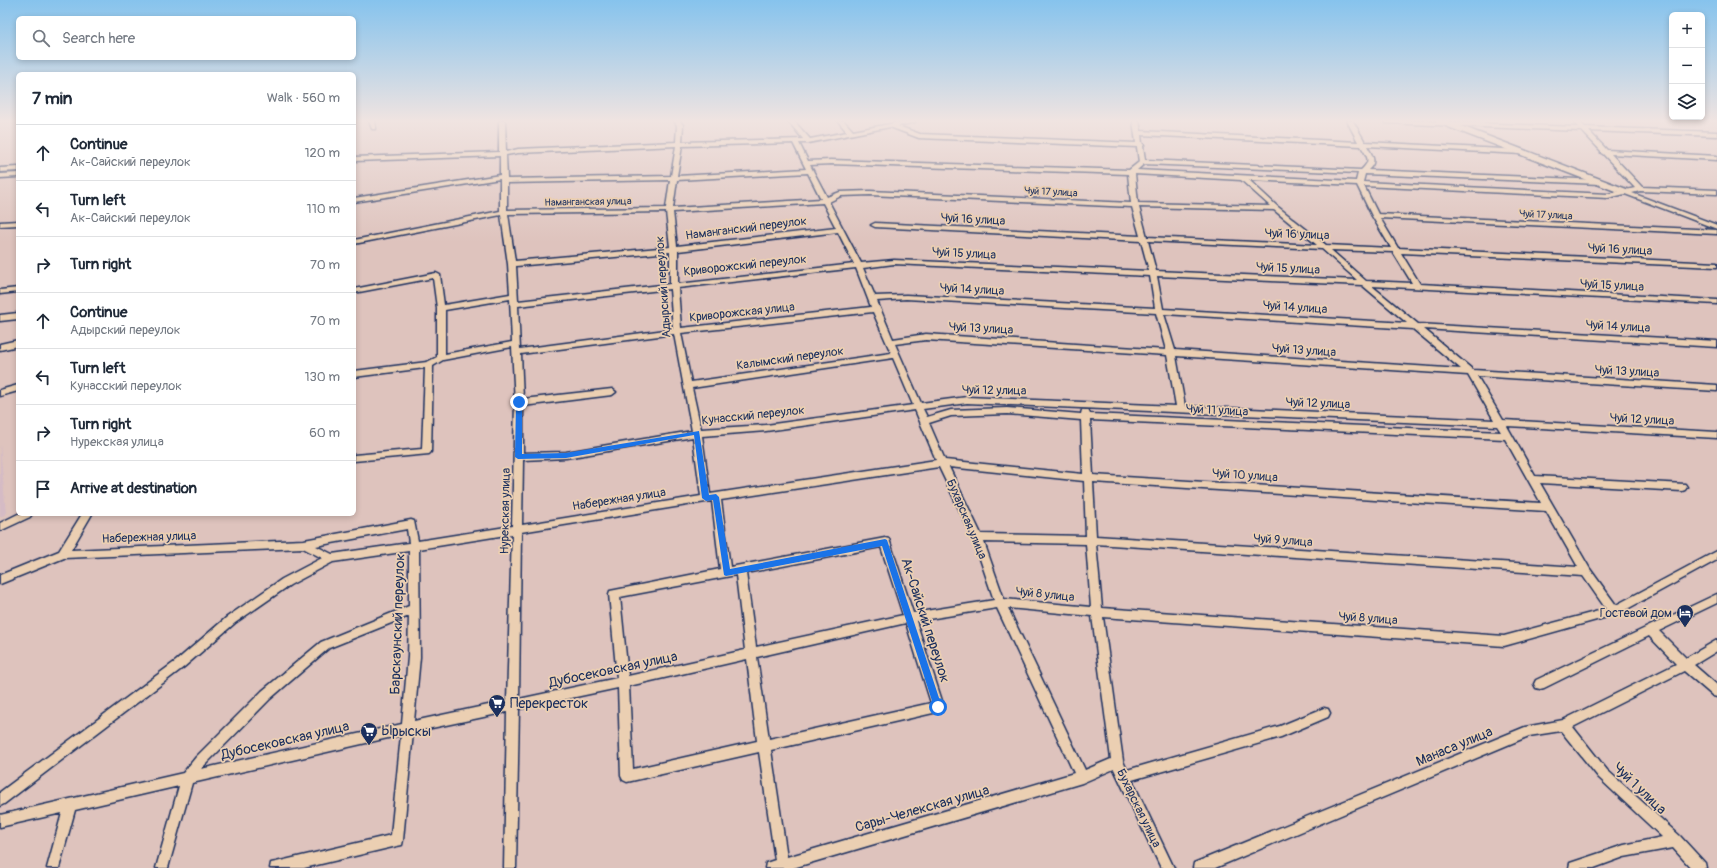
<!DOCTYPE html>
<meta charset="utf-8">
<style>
:root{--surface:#fff;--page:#f6f6f7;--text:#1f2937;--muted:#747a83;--line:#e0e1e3}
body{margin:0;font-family:Pangolin,sans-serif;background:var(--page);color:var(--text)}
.controls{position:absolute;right:12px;top:12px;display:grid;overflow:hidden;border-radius:6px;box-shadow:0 2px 6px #0003}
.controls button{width:36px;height:36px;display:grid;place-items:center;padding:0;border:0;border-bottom:1px solid var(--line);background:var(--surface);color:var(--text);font:20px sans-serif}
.stop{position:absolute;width:12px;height:12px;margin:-9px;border:3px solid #1a73e8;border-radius:50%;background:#fff}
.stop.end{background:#1a73e8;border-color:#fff;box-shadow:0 1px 4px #0008}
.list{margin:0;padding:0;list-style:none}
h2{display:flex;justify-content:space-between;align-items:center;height:52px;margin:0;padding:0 16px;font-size:17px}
h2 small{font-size:13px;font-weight:400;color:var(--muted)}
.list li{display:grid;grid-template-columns:26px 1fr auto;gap:12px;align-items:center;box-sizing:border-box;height:56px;padding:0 16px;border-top:1px solid var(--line)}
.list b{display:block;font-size:15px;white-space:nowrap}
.list p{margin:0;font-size:13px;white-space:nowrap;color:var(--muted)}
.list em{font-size:13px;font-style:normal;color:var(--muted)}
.icon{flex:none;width:22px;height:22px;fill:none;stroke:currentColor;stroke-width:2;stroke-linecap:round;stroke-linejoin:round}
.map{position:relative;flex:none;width:1717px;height:868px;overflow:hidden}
.search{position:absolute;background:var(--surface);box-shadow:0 2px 6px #0003;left:16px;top:16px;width:340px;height:44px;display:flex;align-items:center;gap:10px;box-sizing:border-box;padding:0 14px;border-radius:6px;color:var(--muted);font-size:15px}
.panel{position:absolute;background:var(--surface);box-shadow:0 2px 6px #0003;left:16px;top:72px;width:340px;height:444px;border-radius:6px}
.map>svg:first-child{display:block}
</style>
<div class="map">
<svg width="1717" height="868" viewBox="0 0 1717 868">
<rect width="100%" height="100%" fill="#dec3bd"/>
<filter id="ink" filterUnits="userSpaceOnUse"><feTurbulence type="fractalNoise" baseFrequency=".025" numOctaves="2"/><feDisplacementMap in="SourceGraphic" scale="8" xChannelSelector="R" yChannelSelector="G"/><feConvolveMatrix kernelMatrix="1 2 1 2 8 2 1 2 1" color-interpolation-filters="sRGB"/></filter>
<g filter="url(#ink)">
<!-- built -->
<path fill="#d5bbc5" d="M0,444L6,514L0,517Z"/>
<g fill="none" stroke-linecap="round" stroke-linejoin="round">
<defs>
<path id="street" d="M369,121H375L376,129H372Z
M499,121H505L506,152L518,149L676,142L677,125L674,121H680L683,125L682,142L803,139L788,121H794L810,139L847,132L838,121H844L853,131L905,121H916L915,122L898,126L920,134L1136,143L1133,121H1139L1141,131L1358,142L1347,121H1353L1365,142L1522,150L1525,152L1522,154L1367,146C1372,155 1378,162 1368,170L1600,180L1603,182L1600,184L1365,174L1363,182L1608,194L1635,188L1603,154L1601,153V151L1582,131L1386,123L1383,121H1424L1578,127L1573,121H1579L1585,127L1717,132V136L1589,131L1607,150L1717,156V160L1611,154L1642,187L1717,190V194L1640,191L1632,193L1717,225V229L1625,194L1608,198L1364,186L1378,214L1717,230V234L1380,218L1398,248L1717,263V267L1401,253L1420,284L1717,300V304L1372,286L1418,324L1717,341V347L1424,329L1473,370L1717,385V391L1477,376L1503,420L1717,432V438L1507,426L1535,476L1685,484L1687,487L1685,490L1682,491L1540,483L1590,569L1616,605L1717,551V560L1618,614L1504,646L1103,617L1123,761L1127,770L1280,726L1324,708L1328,709L1330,713L1328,717L1281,737L1132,780L1174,868H1161L1114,769L1082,783L793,868H765L766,863L775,860L759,752L627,782L623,780L621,776L618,688L519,709L516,868H504L507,712L413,732L403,840L402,845L397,846L304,868H270L271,863L276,862L391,835L401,735L192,783L168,868H156L179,786L75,810L59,868H47L62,813L0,827V815L183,773L196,757L262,691L321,642L409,606V551L333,562L290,585L235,623L184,667L4,804L0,806V792L176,661L227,617L282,579L322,558L303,548L64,558L0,584V575L59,551L82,514H92L71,550L304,540L411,520L414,521L418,541L512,526L515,403L512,347L443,360L433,366L431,452L429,454L354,461V455L422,449L425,368L354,377V371L427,362L437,357V308L433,278L354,293V289L436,273L440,275L444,305L510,294L508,264L501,215L354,244V240L500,211V179L354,202V198L500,175V156L354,161V157L499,152ZM890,127L919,138L1137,147L1139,162L1129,170L831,160L808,161L799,143H808ZM1141,135L1361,146C1367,157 1372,160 1361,170L1145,160L1143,146L1144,145L1142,143ZM793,143L806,169L677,176L682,146ZM676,146L671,176L507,179L506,155L518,153ZM831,164L1128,174L1131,203L870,191L840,192L827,197L810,165ZM1144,164L1358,173L1356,181L1137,170ZM808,173L821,199L673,208L677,180ZM1135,174L1241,180L1270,206L1138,203ZM670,180L666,208L507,210V183ZM1249,180L1357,185L1372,216L1391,248L1326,245L1278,207ZM870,195L1132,207L1140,236L875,223L871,225L875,227L1141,241L1149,271L894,260L861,263L829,202L841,196ZM823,203L836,228L677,246L673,212ZM1139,207L1274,210L1317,245L1147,237ZM666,212L670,247L515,261L508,214ZM838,232L854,264L678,284V251ZM1148,241L1322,249L1357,280L1156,271ZM1331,250L1393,252L1412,283L1366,281ZM670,252V284L518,301L516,266ZM894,264L1150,276L1155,308L906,295L875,296L863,268ZM856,268L871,307L681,328L678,288ZM1157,276L1362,285L1407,323L1163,309ZM670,289L673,329L520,349L518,306ZM510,299L512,342L445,354V310ZM906,299L1156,313L1166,350L926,334L893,339L877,301ZM873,312L891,353L691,382L681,333ZM1164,314L1413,329L1461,369L1175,350ZM674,334L692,431L566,452L523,453V406L612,395L616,392L612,389L523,399L521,354ZM926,340L1167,355L1176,406L967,397L921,403L895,344ZM1176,356L1468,375L1494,420L1185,406ZM893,358L913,405L766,425L701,429L692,388ZM967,403L1497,426L1501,432L1090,414L1088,410H1082L1081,414L1007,408L951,410L927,417L923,409ZM915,410L936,460L710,494L702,436L766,431ZM1007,414L1081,420L1083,474L945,460L929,423L951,416ZM1090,420L1505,439L1541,503L1093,475ZM693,437L701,496L522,525L523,460L566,458ZM939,467L973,538L994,600L913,613L890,542L889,539L885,538L730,567L721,500ZM949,467L1084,481L1086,536L981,534ZM1093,482L1546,511L1578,567L1096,536ZM712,501L720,569L610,591L609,594L617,678L519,699L521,532ZM407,529L409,543L332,554L316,546ZM512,534L507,701L414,721L420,657L419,549ZM984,542L1086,544L1091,607L1004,599ZM1096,544L1583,576L1606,609L1504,636L1102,608ZM881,547L903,615L756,647L746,573ZM736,575L745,650L628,676L620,597ZM997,608L1074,773L787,857L771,750L942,711L944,707L916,621ZM1008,608L1092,616L1111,759L1085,770ZM409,616L408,657L402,724L201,769L270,699L329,648ZM906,623L931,703L769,739L757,657ZM747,659L757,741L633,769L629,686Z
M18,167V171L0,172V168Z
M18,173V177L0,178V174Z
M18,221V225L0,226V222Z
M18,288V292L0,294V290Z
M18,313V319L0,321V315Z
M18,340V346L0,350V344Z
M18,385V391L0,396V390Z
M18,514H32L30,517L0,531V523Z
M1717,594V603L1659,631L1686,658L1717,640V651L1694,665L1717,685V697L1713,696L1684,671L1573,727L1607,770L1680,836L1705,863L1706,868H1691L1673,848L1624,857L1594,868H1569L1570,863L1624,845L1662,837L1599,778L1561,731L1529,736L1215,868H1193L1194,863L1525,727L1563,720L1676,664L1649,636L1544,688L1540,689L1536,688L1534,684L1536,680Z"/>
<path id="secondary" d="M1437,121H1448L1629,190L1631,192L1629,194H1623L1438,123Z"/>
</defs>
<!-- street casing -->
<use href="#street" stroke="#1b2f5e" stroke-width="3"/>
<!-- secondary casing -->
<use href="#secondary" stroke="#1b2f5e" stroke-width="3"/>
<!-- street -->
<use href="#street" fill="#ebcfb2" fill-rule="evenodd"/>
<!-- secondary -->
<use href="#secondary" fill="#ebcfb2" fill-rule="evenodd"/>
</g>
</g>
<!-- sky -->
<linearGradient id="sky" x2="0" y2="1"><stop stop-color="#86c3ed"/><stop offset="0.5" stop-color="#f0e4e1"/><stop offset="1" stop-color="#f0e4e1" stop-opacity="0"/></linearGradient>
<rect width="1717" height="242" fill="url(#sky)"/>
<!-- route -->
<path fill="#1a73e8" d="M519,400L522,402V454L566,453L699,431L709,495L716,494L719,497L730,569L885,539L887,540L942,707L941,709H935L934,707L882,546L726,576L724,575L713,500L706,501L702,498L694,435L566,458L518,459L515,457L516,402Z"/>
<!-- icons -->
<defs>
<symbol id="hotel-pin" viewBox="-11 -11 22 30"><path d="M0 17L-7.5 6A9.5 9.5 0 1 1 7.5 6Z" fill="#1b2f5e" stroke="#ebcfb2"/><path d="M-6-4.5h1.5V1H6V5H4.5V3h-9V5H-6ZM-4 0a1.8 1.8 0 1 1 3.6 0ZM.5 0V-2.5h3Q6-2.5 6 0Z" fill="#fff"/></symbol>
<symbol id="supermarket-pin" viewBox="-11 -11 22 30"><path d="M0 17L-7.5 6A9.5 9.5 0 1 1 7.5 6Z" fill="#1b2f5e" stroke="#ebcfb2"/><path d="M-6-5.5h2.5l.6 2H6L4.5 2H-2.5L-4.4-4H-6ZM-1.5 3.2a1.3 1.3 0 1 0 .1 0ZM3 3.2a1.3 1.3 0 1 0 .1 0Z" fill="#fff"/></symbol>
</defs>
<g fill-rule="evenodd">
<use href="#hotel-pin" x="1675" y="603" width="20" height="27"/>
<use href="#supermarket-pin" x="487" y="693" width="20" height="27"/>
<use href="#supermarket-pin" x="359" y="721" width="20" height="27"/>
</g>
<g text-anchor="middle" stroke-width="3.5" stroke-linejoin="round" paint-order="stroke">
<!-- far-street labels -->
<g font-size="10" fill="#1b2f5e" stroke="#ebcfb2">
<text transform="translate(1051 191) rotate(3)" y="4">Чуй 17 улица</text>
<text transform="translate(588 201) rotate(-1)" y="4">Наманганская улица</text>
<text transform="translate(1546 214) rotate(3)" y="4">Чуй 17 улица</text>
</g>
<!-- street labels -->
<g font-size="12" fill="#1b2f5e" stroke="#ebcfb2">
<text transform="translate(973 219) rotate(3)" y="4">Чуй 16 улица</text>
<text transform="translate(746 228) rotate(-7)" y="4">Наманганский переулок</text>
<text transform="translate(1297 234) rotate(2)" y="4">Чуй 16 улица</text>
<text transform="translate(1620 249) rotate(3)" y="4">Чуй 16 улица</text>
<text transform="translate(964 253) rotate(3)" y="4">Чуй 15 улица</text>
<text transform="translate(745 265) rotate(-6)" y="4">Криворожский переулок</text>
<text transform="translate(1288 268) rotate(3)" y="4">Чуй 15 улица</text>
<text transform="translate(1612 285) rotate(3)" y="4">Чуй 15 улица</text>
<text transform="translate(663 287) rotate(-94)" y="4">Адырский переулок</text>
<text transform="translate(972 289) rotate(3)" y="4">Чуй 14 улица</text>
<text transform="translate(1295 307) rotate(4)" y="4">Чуй 14 улица</text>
<text transform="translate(742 312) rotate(-6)" y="4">Криворожская улица</text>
<text transform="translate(1618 326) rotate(3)" y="4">Чуй 14 улица</text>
<text transform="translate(981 328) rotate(3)" y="4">Чуй 13 улица</text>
<text transform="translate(1304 350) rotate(4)" y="4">Чуй 13 улица</text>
<text transform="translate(790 358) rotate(-8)" y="4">Калымский переулок</text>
<text transform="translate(1627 371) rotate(3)" y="4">Чуй 13 улица</text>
<text transform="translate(994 390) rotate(1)" y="4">Чуй 12 улица</text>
<text transform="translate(1318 403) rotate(2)" y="4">Чуй 12 улица</text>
<text transform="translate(1217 410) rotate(3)" y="4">Чуй 11 улица</text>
<text transform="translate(753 415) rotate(-6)" y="4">Кунасский переулок</text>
<text transform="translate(1642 419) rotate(3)" y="4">Чуй 12 улица</text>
<text transform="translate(1245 475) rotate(4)" y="4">Чуй 10 улица</text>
<text transform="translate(619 499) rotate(-9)" y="4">Набережная улица</text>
<text transform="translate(505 511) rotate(-89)" y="4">Нурекская улица</text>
<text transform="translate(967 519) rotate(67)" y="4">Бухарская улица</text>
<text transform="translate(149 537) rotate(-2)" y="4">Набережная улица</text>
<text transform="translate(1283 540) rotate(4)" y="4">Чуй 9 улица</text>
<text transform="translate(1045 594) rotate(6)" y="4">Чуй 8 улица</text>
<text transform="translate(1368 618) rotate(4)" y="4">Чуй 8 улица</text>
<text transform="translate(1139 808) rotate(64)" y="4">Бухарская улица</text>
</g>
<!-- poi labels -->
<g font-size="12" fill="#1b2f5e" stroke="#ebcfb2" text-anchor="end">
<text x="1672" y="617">Гостевой дом</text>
</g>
<!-- near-street labels -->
<g font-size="14" fill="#1b2f5e" stroke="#ebcfb2">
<text transform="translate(926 620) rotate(72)" y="5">Ак-Сайский переулок</text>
<text transform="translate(397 624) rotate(-88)" y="5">Барскаунский переулок</text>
<text transform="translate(613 669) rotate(-12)" y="5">Дубосековская улица</text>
<text transform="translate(285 740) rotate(-13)" y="5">Дубосековская улица</text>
<text transform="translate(1454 746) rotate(-23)" y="5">Манаса улица</text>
<text transform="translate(1640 788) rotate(44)" y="5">Чуй 1 улица</text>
<text transform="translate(922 808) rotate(-16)" y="5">Сары-Челекская улица</text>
</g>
<!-- near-poi labels -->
<g font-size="14" fill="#1b2f5e" stroke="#ebcfb2" text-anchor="start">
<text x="510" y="708">Перекресток</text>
<text x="382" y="736">Ырыскы</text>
</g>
</g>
</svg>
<div class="controls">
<button>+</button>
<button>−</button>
<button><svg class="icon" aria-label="layers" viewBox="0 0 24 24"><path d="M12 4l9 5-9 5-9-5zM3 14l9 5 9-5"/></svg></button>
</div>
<div class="stop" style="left:938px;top:707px"></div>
<div class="stop end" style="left:519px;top:402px"></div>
<div class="search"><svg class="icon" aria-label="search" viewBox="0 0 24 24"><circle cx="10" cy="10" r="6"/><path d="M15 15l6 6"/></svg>Search here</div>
<section class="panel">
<h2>7 min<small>Walk · 560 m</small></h2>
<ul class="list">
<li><svg class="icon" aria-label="ahead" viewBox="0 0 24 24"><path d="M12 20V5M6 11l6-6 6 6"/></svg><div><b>Continue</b><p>Ак-Сайский переулок</p></div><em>120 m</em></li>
<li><svg class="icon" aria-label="left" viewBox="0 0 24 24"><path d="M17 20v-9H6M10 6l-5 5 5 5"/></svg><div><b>Turn left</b><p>Ак-Сайский переулок</p></div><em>110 m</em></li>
<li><svg class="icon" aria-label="right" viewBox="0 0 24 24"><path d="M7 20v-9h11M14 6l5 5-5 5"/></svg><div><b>Turn right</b></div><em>70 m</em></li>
<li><svg class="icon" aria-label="ahead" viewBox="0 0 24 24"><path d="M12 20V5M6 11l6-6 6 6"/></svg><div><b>Continue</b><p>Адырский переулок</p></div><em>70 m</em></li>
<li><svg class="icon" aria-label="left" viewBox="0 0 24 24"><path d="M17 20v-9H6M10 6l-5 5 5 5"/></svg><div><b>Turn left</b><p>Кунасский переулок</p></div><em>130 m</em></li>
<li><svg class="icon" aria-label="right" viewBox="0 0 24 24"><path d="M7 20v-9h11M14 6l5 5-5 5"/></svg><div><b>Turn right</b><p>Нурекская улица</p></div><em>60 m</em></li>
<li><svg class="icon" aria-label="arrive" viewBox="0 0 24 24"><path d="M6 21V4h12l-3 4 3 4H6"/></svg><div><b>Arrive at destination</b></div></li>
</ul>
</section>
</div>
